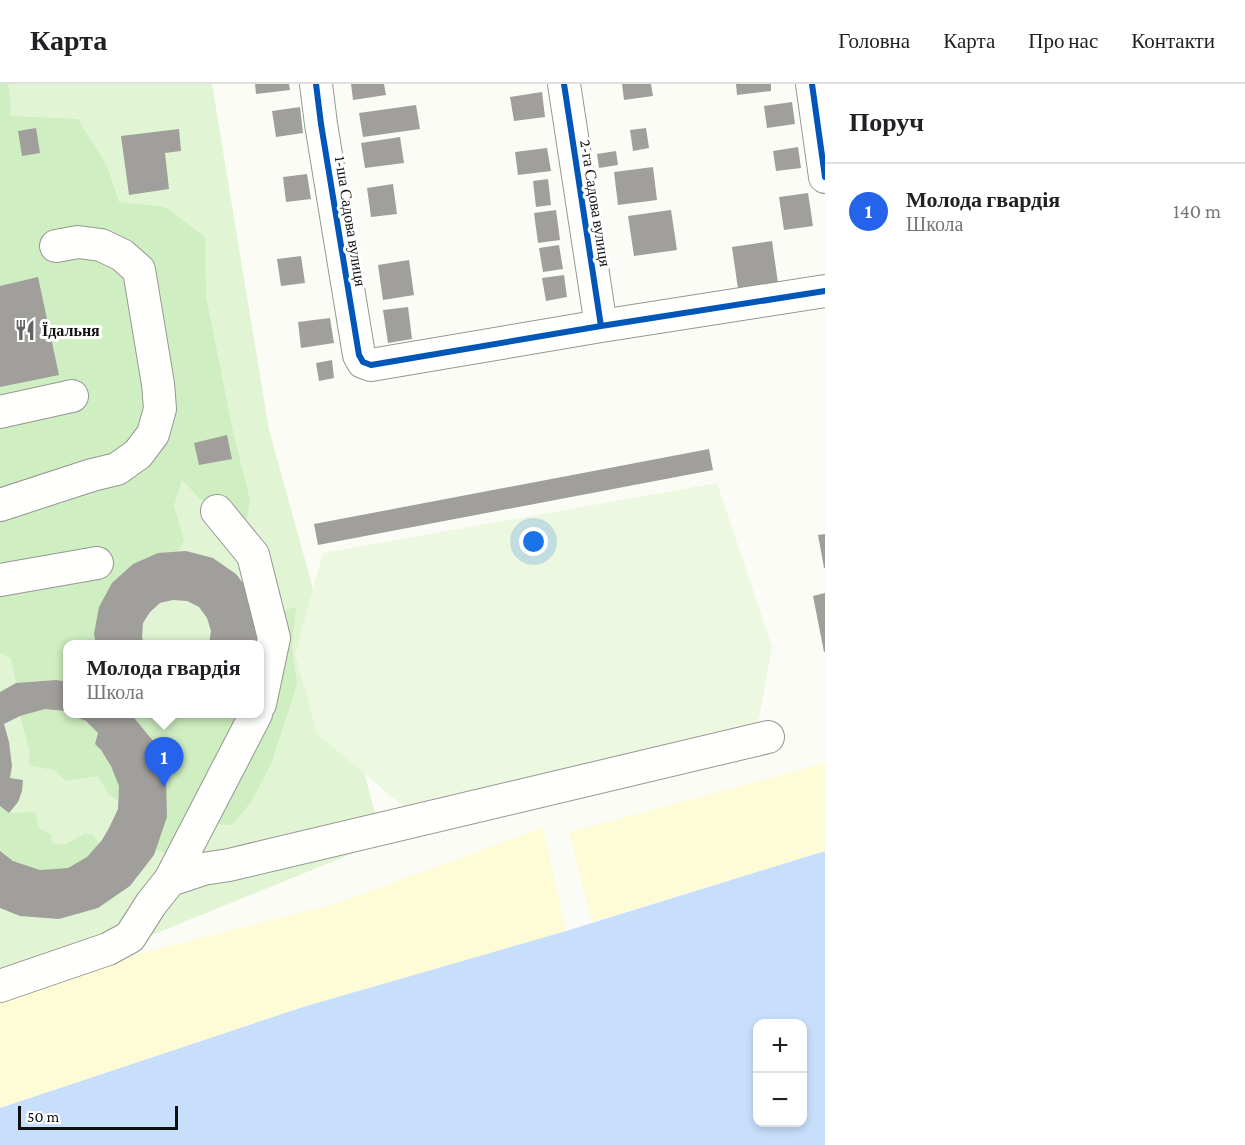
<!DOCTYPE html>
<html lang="uk">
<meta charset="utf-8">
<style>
:root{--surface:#fff;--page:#f2f2f2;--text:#202124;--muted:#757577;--line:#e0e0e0;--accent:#2563eb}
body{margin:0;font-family:"Crimson Pro",serif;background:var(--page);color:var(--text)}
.controls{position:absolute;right:18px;bottom:18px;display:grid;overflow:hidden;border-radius:12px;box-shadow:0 3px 9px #0003}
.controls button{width:54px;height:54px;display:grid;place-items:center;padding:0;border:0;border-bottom:2px solid var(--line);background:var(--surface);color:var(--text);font:30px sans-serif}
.scale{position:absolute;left:18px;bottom:15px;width:160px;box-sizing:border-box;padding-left:6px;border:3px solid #101010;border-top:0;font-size:16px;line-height:21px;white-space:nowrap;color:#101010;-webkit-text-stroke:4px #fff;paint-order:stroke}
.you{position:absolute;left:534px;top:458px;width:21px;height:21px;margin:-15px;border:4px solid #fff;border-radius:50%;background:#1a73e8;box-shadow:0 0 0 9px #1a73e833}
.badge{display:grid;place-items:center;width:39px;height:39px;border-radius:50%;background:var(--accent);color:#fff;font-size:20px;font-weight:700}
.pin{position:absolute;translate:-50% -50px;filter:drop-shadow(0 2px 3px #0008)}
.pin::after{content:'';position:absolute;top:32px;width:21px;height:18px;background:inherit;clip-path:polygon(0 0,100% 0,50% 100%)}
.popup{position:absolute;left:63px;top:556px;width:201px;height:78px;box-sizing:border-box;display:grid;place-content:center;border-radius:12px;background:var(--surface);filter:drop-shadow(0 2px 4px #0005);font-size:20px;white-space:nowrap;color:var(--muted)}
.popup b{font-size:22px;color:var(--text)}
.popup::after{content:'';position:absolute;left:50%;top:100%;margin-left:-12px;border:12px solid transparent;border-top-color:var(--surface)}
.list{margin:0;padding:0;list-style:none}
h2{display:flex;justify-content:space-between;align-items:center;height:78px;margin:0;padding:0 24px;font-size:26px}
h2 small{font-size:20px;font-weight:400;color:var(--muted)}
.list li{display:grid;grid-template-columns:39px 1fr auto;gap:18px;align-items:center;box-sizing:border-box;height:96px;padding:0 24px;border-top:2px solid var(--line)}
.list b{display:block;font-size:22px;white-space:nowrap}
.list p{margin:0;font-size:20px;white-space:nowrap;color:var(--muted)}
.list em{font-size:20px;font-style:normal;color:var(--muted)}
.map{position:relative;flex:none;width:825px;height:1061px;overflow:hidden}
header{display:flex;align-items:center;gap:36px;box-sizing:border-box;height:84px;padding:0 30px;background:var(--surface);border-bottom:2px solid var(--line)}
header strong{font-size:28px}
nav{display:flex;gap:33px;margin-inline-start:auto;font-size:21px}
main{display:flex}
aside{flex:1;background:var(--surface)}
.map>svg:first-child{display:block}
</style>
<header>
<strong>Карта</strong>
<nav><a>Головна</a><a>Карта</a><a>Про нас</a><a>Контакти</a></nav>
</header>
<main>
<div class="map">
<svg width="825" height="1061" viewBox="0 0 825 1061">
<rect width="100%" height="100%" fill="#fcfcf7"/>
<!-- green -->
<path fill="#e1f5d4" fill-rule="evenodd" d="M0,0H212L269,346L383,757L51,892L0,910ZM68,560H260V630H68Z"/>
<!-- forest -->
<path fill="#cfeec1" d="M0,0H8L11,21L10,32L78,35L107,82L119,118L165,123L205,153L206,212L233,348L250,416L243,459L227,460L215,450L205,420L182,396L174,422L184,456L168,489L112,560H68V598L56,596L16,599L11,574L0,569Z
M296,523L292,563L297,601L271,680L251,718L232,741L205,739L182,776L131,756L116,635L120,630H260V560H227L240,539Z
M45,625C70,628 80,630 98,649L95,660C105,669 116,688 119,702C119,706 118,712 118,717L109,711L98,692L66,697L54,686L31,682L29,678L30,668L20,632Z
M0,722L9,729L35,728L39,744L51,751L52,759L65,761L85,749L93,751L99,760L87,773L68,784L40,786L13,777L0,767Z"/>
<!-- sand -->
<path fill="#fefcd7" d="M825,679V767L592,838L569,748Z
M543,743L566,847L303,923L0,1024V910L51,892L338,819Z"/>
<!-- pitch -->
<path fill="#ecf8df" d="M717,399L772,563L758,640L555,697L404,723L317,650L295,570L323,469Z"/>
<!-- water -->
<path fill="#c8dffb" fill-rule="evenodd" d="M825,767V1061H0V1024L303,923L566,847ZM758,940H802V1038H758Z"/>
<!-- building -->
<path fill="#a19f9b" d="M255,0H289L290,6L256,10Z
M351,0H384L386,11L353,16Z
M622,0H651L653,12L624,16Z
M736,0H771V7L737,11Z
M542,8L545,33L514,37L510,13Z
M792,18L795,40L767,44L764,22Z
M416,21L420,45L363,53L359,29Z
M300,23L303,49L276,53L272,27Z
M36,44L40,69L22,72L18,47Z
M646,44L649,64L633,67L630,46Z
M179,45L181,67L165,69L169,105L129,111L121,52Z
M400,53L404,79L365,84L361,59Z
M798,63L801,84L776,87L773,67Z
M547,64L551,87L518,91L515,68Z
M616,67L618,81L599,84L597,70Z
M653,83L657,116L618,121L614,88Z
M307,90L311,115L286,118L283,93Z
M548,95L551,121L536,123L533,97Z
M393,100L397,130L371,133L367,104Z
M808,109L813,142L784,146L779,113Z
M556,126L560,156L538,159L534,129Z
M671,126L677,166L634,172L628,132Z
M772,157L778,199L738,205L732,163Z
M559,161L563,185L543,188L539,164Z
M301,172L305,199L281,202L277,175Z
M409,176L414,211L383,216L378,181Z
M564,191L567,213L546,217L542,194Z
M38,193L59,291L0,303V202Z
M408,223L412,255L388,259L383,226Z
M330,234L334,259L301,264L298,238Z
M332,276L334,294L319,297L316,279Z
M227,351L232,375L199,381L194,359Z
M709,365L713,386L318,461L314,440Z
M825,450V484H824L818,451Z
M186,467L213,474L236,490L252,511L261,560H209L211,547L207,534L199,523L187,517L173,516L160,519L150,528L143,539L142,553L144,560H96L94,550L99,523L112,499L133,480L158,469Z
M825,509V568H824L813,512Z
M56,596L68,598V629L64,627L45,625L20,632L4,640L9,658L12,682L10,694L23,696L22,707L18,718L9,729L0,722V608L16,599Z
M69,630H131L153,657L166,694L167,733L154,771L130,802L98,824L59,835L20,832L0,824V767L13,777L40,786L68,784L87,773L102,756L109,744L118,725L119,702L111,682L101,666L95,660L98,649L86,637Z
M156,630H198L184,634L156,631Z"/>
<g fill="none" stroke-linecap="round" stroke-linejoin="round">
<defs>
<path id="minor" d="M316,0L321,40L359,271L363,278L371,281L601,242L825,207
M564,0L601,242
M812,0L825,93
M0,328L72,312
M0,421L92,391L117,385L138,370L153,350L160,325L158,300L139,186L122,171L101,161L78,158L56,162
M217,427L253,471L274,554L260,620
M0,496L97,479
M170,796L256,630
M0,902L108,865L130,853L151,820L170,796L203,785L229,781L768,653"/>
</defs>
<!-- minor casing -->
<use href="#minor" stroke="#969694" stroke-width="34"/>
<!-- minor -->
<use href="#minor" stroke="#fffffe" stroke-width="32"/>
<defs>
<path id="cycleway" d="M316,0L321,40L359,271L363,278L371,281L601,242L825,207
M564,0L601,242
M812,0L825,93"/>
</defs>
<!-- cycleway casing -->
<use href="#cycleway" stroke="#fff" stroke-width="10"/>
<!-- cycleway -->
<use href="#cycleway" stroke="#0057b8" stroke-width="6"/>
</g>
<!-- icons -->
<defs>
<symbol id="restaurant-bare" viewBox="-9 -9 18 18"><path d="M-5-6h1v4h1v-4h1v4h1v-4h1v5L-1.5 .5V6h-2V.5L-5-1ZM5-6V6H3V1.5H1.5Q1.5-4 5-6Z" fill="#636361" stroke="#fff" stroke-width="2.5" paint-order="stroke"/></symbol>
</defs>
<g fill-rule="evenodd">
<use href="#restaurant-bare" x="10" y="231" width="30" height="30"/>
</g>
<g text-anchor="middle" stroke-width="6" stroke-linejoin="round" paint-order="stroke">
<!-- street labels -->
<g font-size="16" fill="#101010" stroke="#fff">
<text transform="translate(596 119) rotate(81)" y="6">2-га Садова вулиця</text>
<text transform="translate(351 137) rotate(81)" y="6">1-ша Садова вулиця</text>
</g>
<!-- poi labels -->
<g font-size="16" font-weight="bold" fill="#101010" stroke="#fff" text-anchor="start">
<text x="42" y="252">Їдальня</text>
</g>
</g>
</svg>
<div class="controls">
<button>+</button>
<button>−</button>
</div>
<div class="scale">50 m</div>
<div class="you"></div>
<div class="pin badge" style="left:164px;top:703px">1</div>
<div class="popup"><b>Молода гвардія</b>Школа</div>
</div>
<aside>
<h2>Поруч<small></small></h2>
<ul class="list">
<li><span class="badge">1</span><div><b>Молода гвардія</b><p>Школа</p></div><em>140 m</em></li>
</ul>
</aside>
</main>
